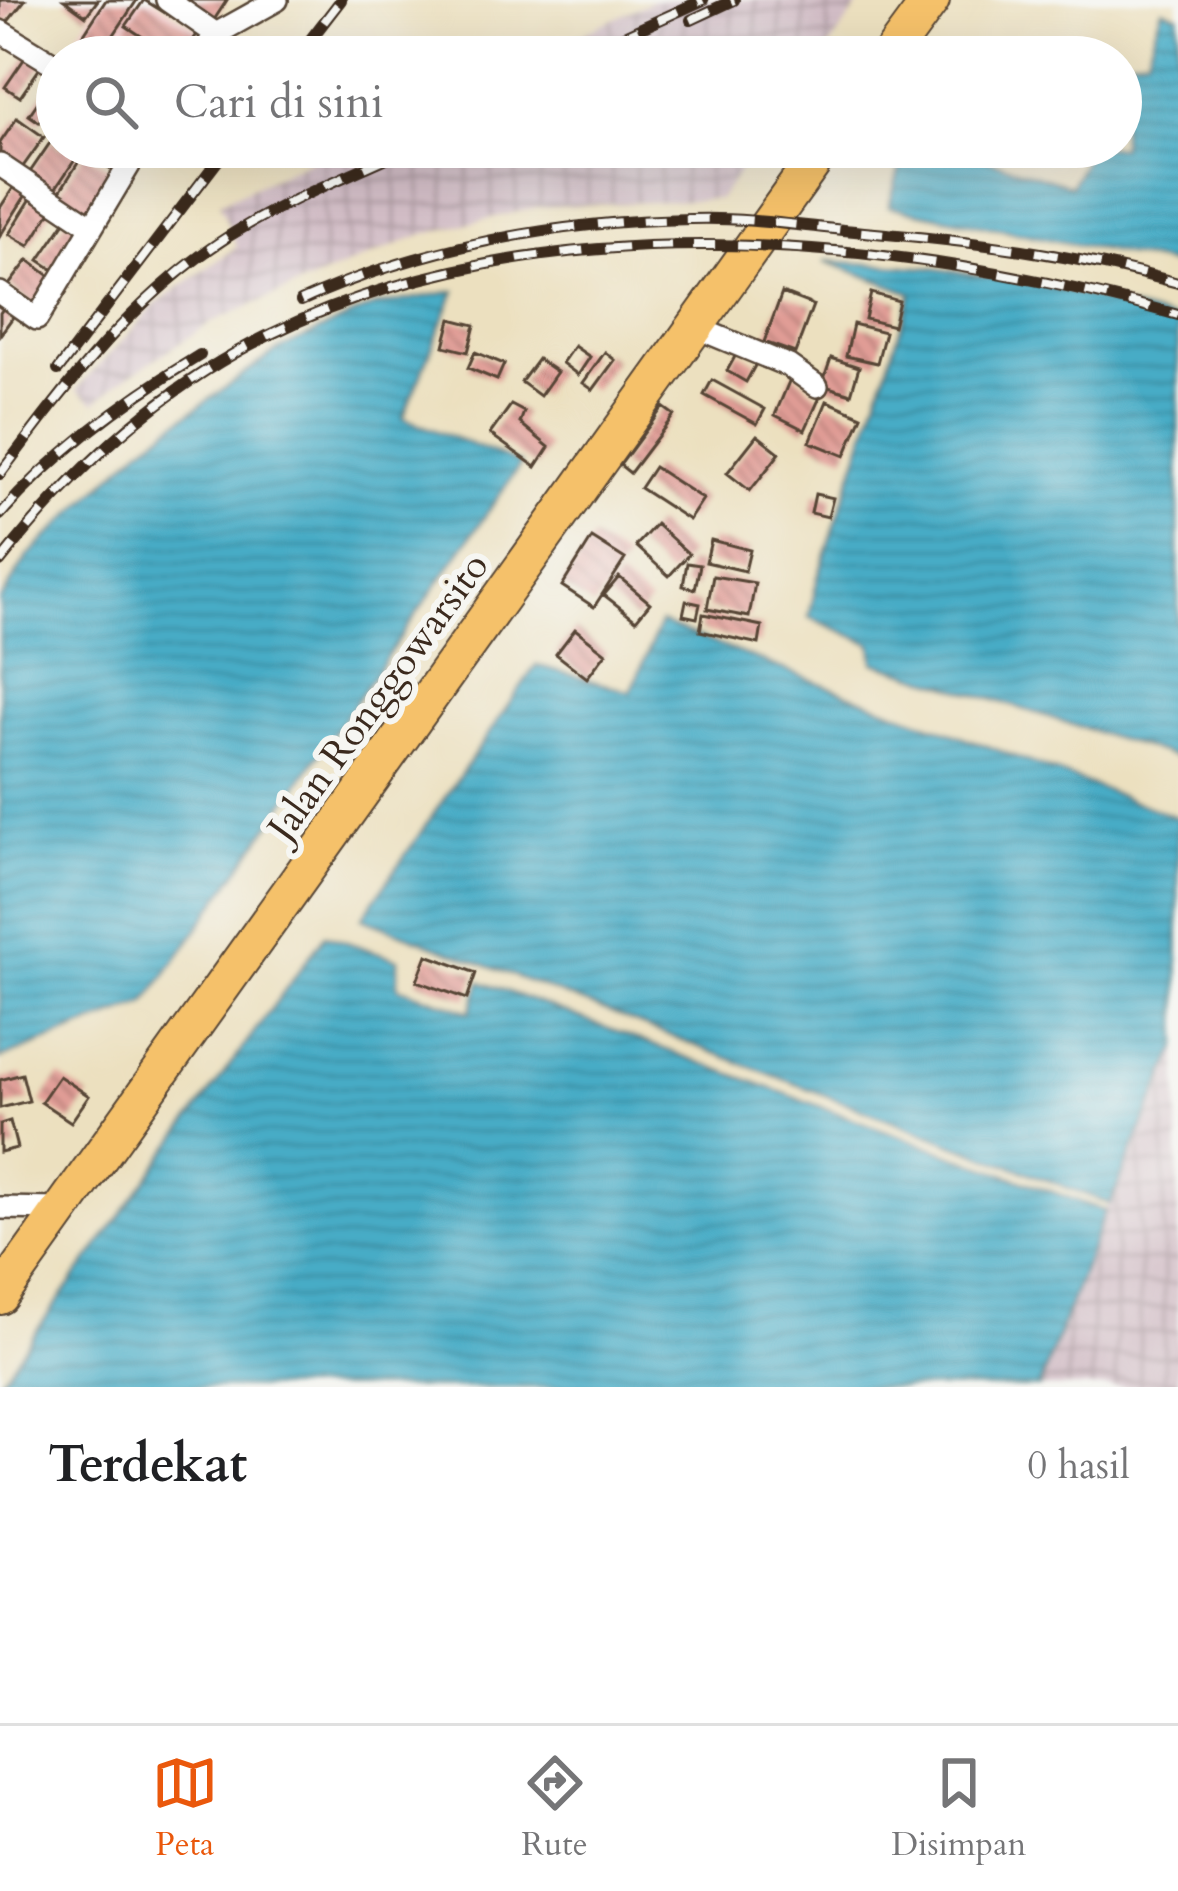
<!DOCTYPE html>
<html lang="id">
<style>
:root{--surface:#fff;--page:#f2f2f2;--text:#202124;--muted:#757577;--line:#e0e0e0;--accent:#ea580c}
body{margin:0;font-family:Cardo,serif;background:var(--page);color:var(--text)}
.list{margin:0;padding:0;list-style:none}
h2{display:flex;justify-content:space-between;align-items:center;height:156px;margin:0;padding:0 48px;font-size:51px}
h2 small{font-size:39px;font-weight:400;color:var(--muted)}
.icon{flex:none;width:66px;height:66px;fill:none;stroke:currentColor;stroke-width:2;stroke-linecap:round;stroke-linejoin:round}
.map{position:relative;flex:none;width:1178px;height:1387px;overflow:hidden}
.search{position:absolute;background:var(--surface);box-shadow:0 12px 48px #0002;left:36px;right:36px;top:36px;height:132px;display:flex;align-items:center;gap:30px;box-sizing:border-box;padding:0 42px;border-radius:66px;color:var(--muted);font-size:45px}
.sheet{height:336px;background:var(--surface)}
nav{display:flex;justify-content:space-around;align-items:center;box-sizing:border-box;height:168px;border-top:3px solid var(--line);background:var(--surface);font-size:33px;color:var(--muted)}
nav a{display:grid;justify-items:center;gap:6px}
nav .on{color:var(--accent)}
.map>svg:first-child{display:block}
</style>
<div class="map">
<svg width="1178" height="1387" viewBox="0 0 1178 1387">
<defs>
<pattern id="industrial-grid" width="8" height="8" patternUnits="userSpaceOnUse" patternTransform="scale(3)"><rect width="8" height="8" fill="#d2bdc6"/><path d="M0 4h8M4 0v8" fill="none" stroke="#ac9aa0"/></pattern>
<pattern id="water-rules" width="6" height="5" patternUnits="userSpaceOnUse" patternTransform="scale(3)"><rect width="6" height="5" fill="#46acc6"/><path d="M0 2.5h6" fill="none" stroke="#3c8ca0"/></pattern>
<pattern id="building-back-hatch" width="6" height="6" patternUnits="userSpaceOnUse" patternTransform="scale(3)"><rect width="6" height="6" fill="#e19d96"/><path d="M-1 5l2 2M0 0l6 6M5-1l2 2" fill="none" stroke="#b8807a"/></pattern>
</defs>
<rect width="100%" height="100%" fill="#f6f6f2"/>
<filter id="ink" filterUnits="userSpaceOnUse"><feTurbulence type="fractalNoise" baseFrequency=".00833" numOctaves="2"/><feDisplacementMap in="SourceGraphic" scale="24" xChannelSelector="R" yChannelSelector="G"/><feConvolveMatrix kernelMatrix="1 2 1 2 8 2 1 2 1" color-interpolation-filters="sRGB"/></filter>
<filter id="wash" filterUnits="userSpaceOnUse"><feTurbulence type="fractalNoise" baseFrequency=".004" numOctaves="4" result="noise"/><feDisplacementMap in="SourceGraphic" scale="48" xChannelSelector="R" yChannelSelector="G"/><feGaussianBlur stdDeviation="2.7" result="paint"/><feColorMatrix in="noise" values="0 0 0 0 0 0 0 0 0 0 0 0 0 0 0 0 0 1.4 0 .05"/><feComposite in="paint" operator="in"/></filter>
<g filter="url(#wash)">
<rect width="100%" height="100%" fill="#ece0bf"/>
<!-- built -->
<path fill="#f7cfd1" d="M101,0H154L202,31L185,57H62Z"/>
<!-- industrial -->
<path fill="url(#industrial-grid)" d="M654,0H863L822,57H532Z
M339,147H757L719,199L538,207L421,235L214,321L121,381L95,403L76,390L157,303L237,247L219,203Z
M1178,1045V1387H1039L1105,1211Z"/>
<!-- water -->
<path fill="url(#water-rules)" stroke="#406b72" stroke-width="3" d="M1162,9L1178,15V266L889,206L906,147H947L1071,186L1088,152L1086,147H1121V60L1147,56Z
M825,261L932,268L1050,287L1178,321V758L874,662L872,644L809,617L818,577L912,293Z
M455,291L403,418L521,464L146,1003L0,1059V601L28,556L141,448L278,350L373,306Z
M660,623L1178,818V1045L1110,1204L362,918L536,665L631,692Z
M325,935L398,959V987L470,1012L481,982L1105,1211L1039,1387H0V1381Z"/>
<g id="blocks">
<!-- building -->
<path fill="url(#building-back-hatch)" d="M0,0H25L6,24L0,20Z
M64,0H98L86,16Z
M106,0H137L99,57H69Z
M144,0L198,33L181,57H173L126,26Z
M190,0H227L212,23L186,5Z
M220,37L239,49L234,57H208Z
M144,43L165,57H135Z
M29,52L44,62L20,97L5,87Z
M57,74V95L39,122L29,115Z
M17,118L44,137L22,168L0,152V143Z
M54,137L57,147H69L79,154L53,192L28,175Z
M85,152L114,171L86,214L57,196Z
M17,182L29,190L0,236V208Z
M32,197L52,210L29,246L9,234Z
M67,219L84,230L57,272L39,260Z
M28,260L54,279L34,305L9,285Z
M782,293L813,305L795,353L764,342Z
M871,293L899,301L893,326L865,319Z
M7,303L18,310L0,335V313Z
M451,319L475,325L468,352L444,346Z
M853,324L885,332L877,363L846,356Z
M574,346L590,357L578,375L562,363Z
M738,351L757,362L746,382L727,371Z
M475,352L504,364L497,380L468,368Z
M605,352L615,360L593,390L583,383Z
M831,358L859,367L851,394L822,385Z
M538,359L557,372L540,396L521,382Z
M793,372L820,397L805,430L775,415Z
M712,380L765,409L757,424L704,395Z
M827,401L862,416L845,456L810,442Z
M511,405L524,412L520,423L549,447L536,467L490,434Z
M663,407L674,415L630,473L620,465Z
M757,435L780,453L750,491L727,473Z
M654,467L703,499L689,520L640,488Z
M815,494L833,498L828,517L811,513Z
M656,524L689,554L669,576L636,546Z
M592,538L625,559L594,607L562,586Z
M711,540L750,550L745,571L706,562Z
M687,563L700,565L695,589L683,586Z
M713,576L755,583L749,617L707,609Z
M619,577L650,603L636,620L604,595Z
M686,601L700,604L697,618L683,615Z
M703,614L762,626L759,644L700,631Z
M575,629L606,653L587,678L556,654Z
M427,955L476,973L467,999L417,981Z
M22,1074L29,1101L0,1108V1080Z
M59,1076L89,1096L71,1122L41,1102Z
M10,1121L17,1148L0,1152V1124Z"/>
</g>
</g>
<g filter="url(#ink)">
<use href="#blocks" fill-opacity="0" stroke="#564536" stroke-width="3"/>
<g fill="none" stroke-linecap="round" stroke-linejoin="round">
<defs>
<path id="minor" d="M167,0L216,34
M0,31L57,66
M200,57L216,34L277,0
M0,165L91,226
M0,293L37,319L140,147
M695,327L789,366L817,386
M0,1208L60,1209"/>
<path id="primary" d="M889,57L931,0
M0,1296L824,147"/>
</defs>
<!-- minor casing -->
<use href="#minor" stroke="#564536" stroke-width="26"/>
<!-- primary casing -->
<use href="#primary" stroke="#564536" stroke-width="40"/>
<!-- minor -->
<use href="#minor" stroke="#fff" stroke-width="21"/>
<!-- primary -->
<use href="#primary" stroke="#f5c16b" stroke-width="36"/>
<defs>
<path id="rail" d="M691,20L734,0
M297,57L341,0
M578,57L703,0
M301,301C421,246 560,221 691,219C748,217 807,227 864,232C971,241 1074,254 1178,283
M58,370L228,147
M0,474C67,385 133,297 229,236C286,200 350,175 411,147
M0,515C57,450 127,399 200,355
M0,562C73,470 163,387 269,335C541,201 896,236 1178,315"/>
</defs>
<!-- rail casing -->
<use href="#rail" stroke="#3b2a1e" stroke-width="12"/>
<!-- rail -->
<use href="#rail" stroke="#f6f6f2" stroke-width="8" stroke-dasharray="22" stroke-linecap="butt"/>
</g>
</g>
<g text-anchor="middle" stroke-width="12" stroke-linejoin="round" paint-order="stroke">
<!-- street labels -->
<g font-size="39" fill="#3b2a1e" stroke="#f6f6f2">
<text transform="translate(377 696) rotate(-54)" y="14">Jalan Ronggowarsito</text>
</g>
</g>
</svg>
<div class="search"><svg class="icon" aria-label="search" viewBox="0 0 24 24"><circle cx="10" cy="10" r="6"/><path d="M15 15l6 6"/></svg>Cari di sini</div>
</div>
<section class="sheet">
<h2>Terdekat<small>0 hasil</small></h2>
<ul class="list">
</ul>
</section>
<nav>
<a class="on"><svg class="icon" aria-label="map" viewBox="0 0 24 24"><path d="M3 6l6-2 6 2 6-2v14l-6 2-6-2-6 2zM9 4v14M15 6v14"/></svg>Peta</a>
<a><svg class="icon" aria-label="directions" viewBox="0 0 24 24"><path d="M12 3l9 9-9 9-9-9zM9 14v-3h6M13 9l2 2-2 2"/></svg>Rute</a>
<a><svg class="icon" aria-label="saved" viewBox="0 0 24 24"><path d="M7 4h10v16l-5-4-5 4z"/></svg>Disimpan</a>
</nav>
